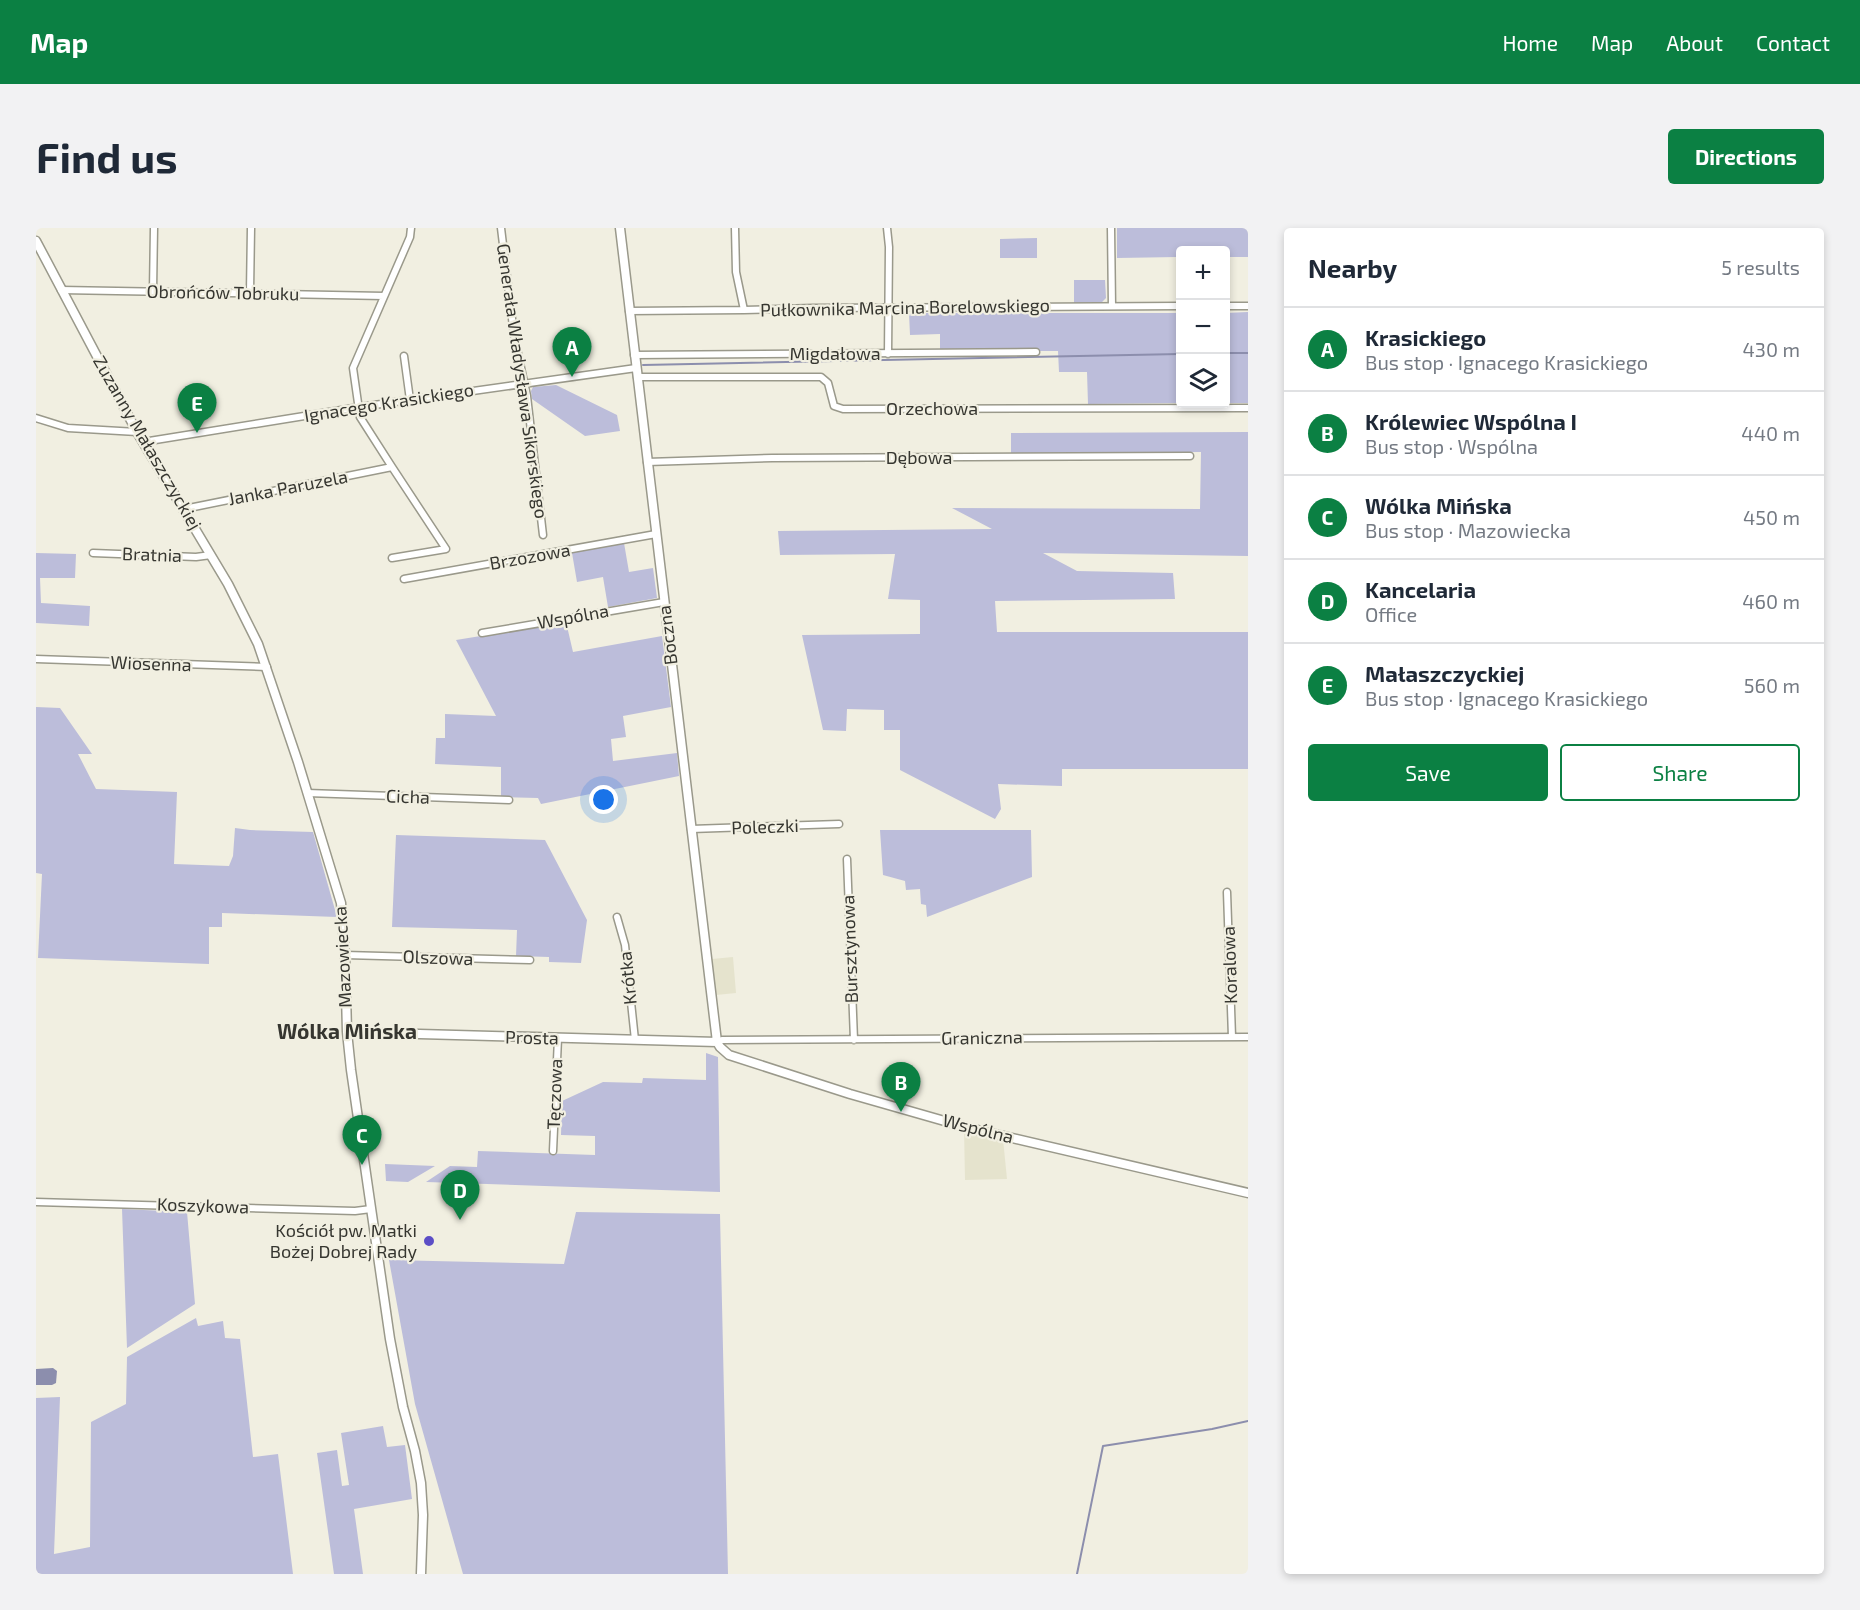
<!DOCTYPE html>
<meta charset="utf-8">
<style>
:root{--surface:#fff;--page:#f2f2f3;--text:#1f2937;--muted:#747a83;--line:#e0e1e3;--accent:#0b8043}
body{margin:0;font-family:"Exo 2",sans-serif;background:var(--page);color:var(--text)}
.controls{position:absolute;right:18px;top:18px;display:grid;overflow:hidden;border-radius:6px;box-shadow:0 3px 9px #0003}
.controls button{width:54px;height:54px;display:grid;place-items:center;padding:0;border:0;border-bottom:2px solid var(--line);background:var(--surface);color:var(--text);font:30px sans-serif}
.you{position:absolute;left:568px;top:572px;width:21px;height:21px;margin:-15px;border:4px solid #fff;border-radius:50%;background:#1a73e8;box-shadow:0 0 0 9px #1a73e833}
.badge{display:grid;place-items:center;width:39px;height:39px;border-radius:50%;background:var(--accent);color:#fff;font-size:20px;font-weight:700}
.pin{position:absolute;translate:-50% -50px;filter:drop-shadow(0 2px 3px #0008)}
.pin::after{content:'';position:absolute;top:32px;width:21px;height:18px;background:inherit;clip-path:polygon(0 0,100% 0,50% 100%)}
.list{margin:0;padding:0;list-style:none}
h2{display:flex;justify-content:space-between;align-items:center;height:78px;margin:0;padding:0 24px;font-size:26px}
h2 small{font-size:20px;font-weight:400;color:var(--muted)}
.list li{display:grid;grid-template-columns:39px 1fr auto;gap:18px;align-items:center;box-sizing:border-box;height:84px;padding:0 24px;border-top:2px solid var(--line)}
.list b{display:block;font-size:22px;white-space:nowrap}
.list p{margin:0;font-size:20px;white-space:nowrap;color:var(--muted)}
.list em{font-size:20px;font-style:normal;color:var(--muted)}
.actions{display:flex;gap:12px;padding:18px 24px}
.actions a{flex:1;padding:14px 0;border:2px solid var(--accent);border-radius:6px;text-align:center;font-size:21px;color:var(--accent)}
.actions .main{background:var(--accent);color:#fff}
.icon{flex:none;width:33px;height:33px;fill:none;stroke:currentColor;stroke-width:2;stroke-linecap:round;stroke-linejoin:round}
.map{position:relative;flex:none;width:1212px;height:1346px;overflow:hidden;border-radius:6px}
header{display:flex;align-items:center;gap:36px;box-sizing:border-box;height:84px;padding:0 30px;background:var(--accent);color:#fff}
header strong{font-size:28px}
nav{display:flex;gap:33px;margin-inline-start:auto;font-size:21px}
.intro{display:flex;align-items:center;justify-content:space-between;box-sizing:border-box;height:144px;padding:0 36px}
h1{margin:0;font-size:42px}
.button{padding:15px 27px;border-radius:6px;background:var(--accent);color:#fff;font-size:21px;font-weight:700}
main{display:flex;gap:36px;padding:0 36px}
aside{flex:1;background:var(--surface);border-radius:6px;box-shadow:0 3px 9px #0003}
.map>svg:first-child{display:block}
</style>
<header>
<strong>Map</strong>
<nav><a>Home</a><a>Map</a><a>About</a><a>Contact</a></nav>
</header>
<div class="intro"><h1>Find us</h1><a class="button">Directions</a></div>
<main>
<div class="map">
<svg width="1212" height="1346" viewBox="0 0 1212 1346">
<rect width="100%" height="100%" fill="#f1efe1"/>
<!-- built -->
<path fill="#e5e3cd" d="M697,729L700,765L680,767L676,731Z
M928,900L967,911L971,951L929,952Z"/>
<!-- green -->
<path fill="#bcbdda" d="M1081,0H1212V29H1190V22H1144V74H1142V29L1081,30Z
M1001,10V30H964V11Z
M1038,52H1069L1070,70L1065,75H1038Z
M1212,84V175H1190V85Z
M873,85H1144V175L1052,176L1051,144H1023L1022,123H904V106L874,107Z
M520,157L581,187L584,203L549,208L496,171L495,163L497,159Z
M1212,204V328L1007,325L1041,343L1137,345L1139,371L959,373L961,404H1212V541H1026V558L962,556L965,581L959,591L864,542V502H848V482L811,481L810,503L787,502L766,407L884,406V372L852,371L859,326L744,327L742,303L956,301L916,280L1164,281L1165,224L975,225V205Z
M588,315L593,344L617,340L621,370L572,379L567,349L541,354L536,325Z
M0,325L40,326L39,350H4L5,375L54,378L53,398L0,395Z
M530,394L537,424L626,408L635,479L587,488L590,509L575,511L577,533L641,525L643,548L505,576L502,570L465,569V539L399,536L400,510H409V486L460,488L420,412Z
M0,479L24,480L56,526H42L60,561L141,564L138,636L193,638L197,628L199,600L214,602L277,604L301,689L186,685V699H173V736L2,730L6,646L0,645Z
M844,602H995L996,649L891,689L890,677L885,676L884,661L870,662L869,653L847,647Z
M360,607L509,612L551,692L545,735L513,734V729L480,728L481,702L356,699Z
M670,825L682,829L684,964L390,954L414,938L441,939L442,923L559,927V908L525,907L526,873L567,854L606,855L607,850L670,852Z
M349,936L399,938L372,954L350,953Z
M86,981L151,984L159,1076L91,1120Z
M540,984L684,986L692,1346H427L379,1176L353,1032L528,1036Z
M160,1090L162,1098L187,1093L189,1110L204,1111L217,1229L242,1226L257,1346H0V1170L24,1169L18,1326L54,1319L55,1194L90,1176L91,1129Z
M347,1198L351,1219L369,1217L376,1271L318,1281L327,1346H298L281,1225L301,1222L306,1258L313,1257L305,1205Z"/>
<!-- water -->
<path fill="#8c8ead" d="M17,1140L21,1143L20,1155L16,1157H0V1141Z"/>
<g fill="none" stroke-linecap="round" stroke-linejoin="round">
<!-- stream -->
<path stroke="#8c8ead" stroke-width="2" d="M1190,125H1212
M607,137L1144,126
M1041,1346L1067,1218L1176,1201L1212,1193"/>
<defs>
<path id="street" d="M465,0L478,107L491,168L507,307
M699,0L700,44L708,82
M851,0L853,19L852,126
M1075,0L1076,78
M25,62L348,68
M117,63L118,0
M214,64L215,0
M1190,78H1212
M593,83L708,82L777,80L1144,78
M598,127L1000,124
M368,128L374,172
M601,149H785L792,155L798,178L807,181L1212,180
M0,190L32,200L101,204
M107,214L324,179L600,140
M611,234L736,230L1154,228
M148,281L356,239
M57,325L160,329L175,327
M356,330L410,321L356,239L324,189L317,140L374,9L375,0
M368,351L620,306
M446,405L628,374
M0,431L231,439
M271,565L473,572
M655,601L803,596
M811,631L818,812
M1191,664L1196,809
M581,689L589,717L599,812
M309,727L494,732
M681,814L686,812L1212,809
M517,923L522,810
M0,974L319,983L335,981"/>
<path id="secondary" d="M584,0L681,814L684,819L693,827L814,866L933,900L1212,965
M0,13L101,204L192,356L222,416L262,534L305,675L309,727L311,804L315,842L354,1111L367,1179L379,1223L385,1255L387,1287L385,1346
M311,804L681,814"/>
</defs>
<!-- street casing -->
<use href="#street" stroke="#9a998b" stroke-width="9"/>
<!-- secondary casing -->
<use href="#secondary" stroke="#9a998b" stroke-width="11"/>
<!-- street -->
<use href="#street" stroke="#fff" stroke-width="6"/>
<!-- secondary -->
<use href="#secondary" stroke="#fff" stroke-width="8"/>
</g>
<!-- markers -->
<circle fill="#5c4ec6" stroke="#f1efe1" stroke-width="2" cx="393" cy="1013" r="6"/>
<g text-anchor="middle" stroke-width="4.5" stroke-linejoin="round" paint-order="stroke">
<!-- street labels -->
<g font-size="18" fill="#363630" stroke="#f1efe1">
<text transform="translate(187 65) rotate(1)" y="6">Obrońców Tobruku</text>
<text transform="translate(869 80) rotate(-1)" y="6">Pułkownika Marcina Borelowskiego</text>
<text x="799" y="132">Migdałowa</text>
<text transform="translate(486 153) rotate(82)" y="6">Generała Władysława Sikorskiego</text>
<text transform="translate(353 175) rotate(-9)" y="6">Ignacego Krasickiego</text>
<text x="896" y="187">Orzechowa</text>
<text transform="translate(111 215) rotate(60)" y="6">Zuzanny Małaszczyckiej</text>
<text x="883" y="236">Dębowa</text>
<text transform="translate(252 260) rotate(-11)" y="6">Janka Paruzela</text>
<text transform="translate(116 327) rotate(2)" y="6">Bratnia</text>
<text transform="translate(494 329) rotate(-10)" y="6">Brzozowa</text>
<text transform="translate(537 389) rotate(-10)" y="6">Wspólna</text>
<text transform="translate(632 407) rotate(-97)" y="6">Boczna</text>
<text transform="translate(115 436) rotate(2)" y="6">Wiosenna</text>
<text transform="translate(372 569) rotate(2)" y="6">Cicha</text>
<text transform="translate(729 599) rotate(-2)" y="6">Poleczki</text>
<text transform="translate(814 721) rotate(-92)" y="6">Bursztynowa</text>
<text transform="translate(307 729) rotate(-93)" y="6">Mazowiecka</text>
<text transform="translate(402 730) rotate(2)" y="6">Olszowa</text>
<text transform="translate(1194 737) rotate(-92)" y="6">Koralowa</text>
<text transform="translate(592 750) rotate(-96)" y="6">Krótka</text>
<text transform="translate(496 810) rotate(1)" y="6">Prosta</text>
<text transform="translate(946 810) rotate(-1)" y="6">Graniczna</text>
<text transform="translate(519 866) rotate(-88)" y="6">Tęczowa</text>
<text transform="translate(942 901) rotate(14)" y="6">Wspólna</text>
<text transform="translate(167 978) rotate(2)" y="6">Koszykowa</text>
</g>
<!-- poi labels -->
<g font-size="18" fill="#363630" stroke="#f1efe1" text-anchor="end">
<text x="381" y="1009">Kościół pw. Matki<tspan x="381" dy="21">Bożej Dobrej Rady</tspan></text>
</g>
<!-- quarter labels -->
<g font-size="21" font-weight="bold" fill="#363630" stroke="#f1efe1">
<text x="311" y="811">Wólka Mińska</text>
</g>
</g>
</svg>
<div class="controls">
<button>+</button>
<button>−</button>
<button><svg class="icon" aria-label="layers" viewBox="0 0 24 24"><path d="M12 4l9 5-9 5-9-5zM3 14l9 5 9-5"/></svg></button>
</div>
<div class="you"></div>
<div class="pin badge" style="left:536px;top:149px">A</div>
<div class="pin badge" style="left:865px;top:884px">B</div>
<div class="pin badge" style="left:326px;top:937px">C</div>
<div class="pin badge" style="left:424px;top:992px">D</div>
<div class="pin badge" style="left:161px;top:205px">E</div>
</div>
<aside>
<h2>Nearby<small>5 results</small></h2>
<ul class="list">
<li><span class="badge">A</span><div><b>Krasickiego</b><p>Bus stop · Ignacego Krasickiego</p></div><em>430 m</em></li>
<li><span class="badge">B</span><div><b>Królewiec Wspólna I</b><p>Bus stop · Wspólna</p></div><em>440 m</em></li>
<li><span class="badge">C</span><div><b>Wólka Mińska</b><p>Bus stop · Mazowiecka</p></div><em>450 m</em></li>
<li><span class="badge">D</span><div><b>Kancelaria</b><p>Office</p></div><em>460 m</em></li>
<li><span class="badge">E</span><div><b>Małaszczyckiej</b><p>Bus stop · Ignacego Krasickiego</p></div><em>560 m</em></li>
</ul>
<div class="actions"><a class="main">Save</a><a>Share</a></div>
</aside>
</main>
